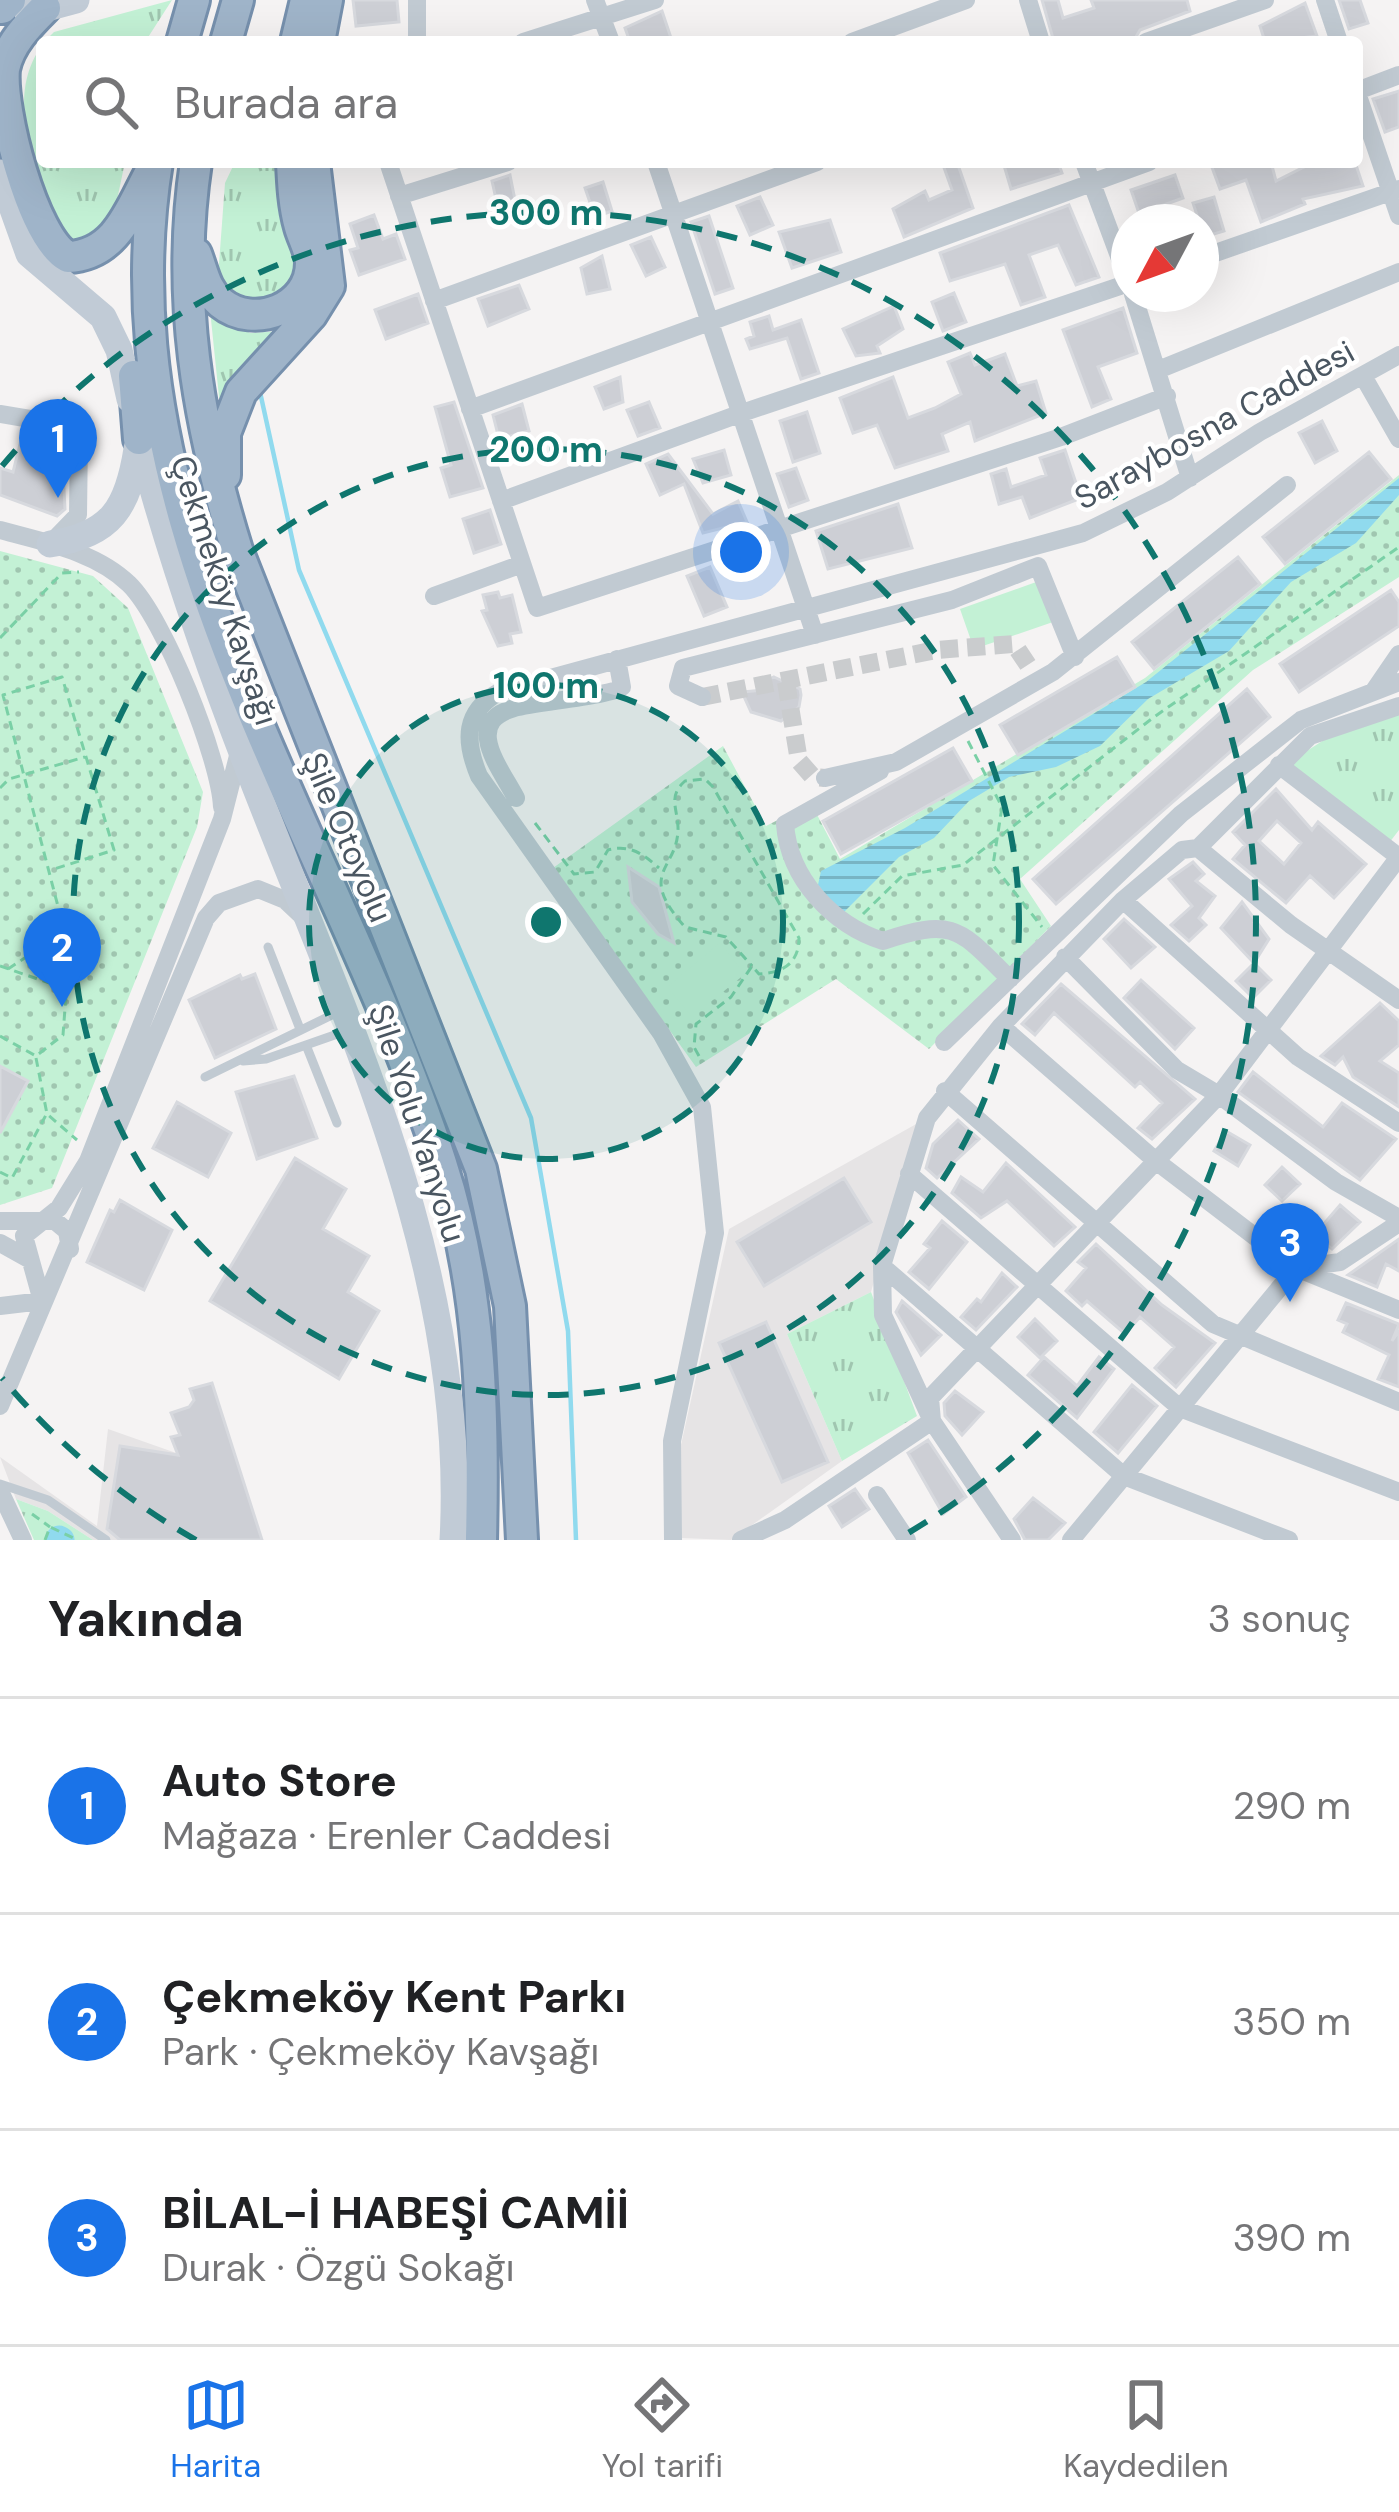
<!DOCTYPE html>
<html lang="tr">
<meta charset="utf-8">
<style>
:root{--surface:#fff;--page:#f6f6f6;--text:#202124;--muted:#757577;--line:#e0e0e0;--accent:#1a73e8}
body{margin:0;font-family:"DM Sans",sans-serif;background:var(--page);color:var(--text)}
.compass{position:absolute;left:1111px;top:204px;width:108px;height:108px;border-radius:50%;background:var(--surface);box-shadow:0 12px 48px #0002;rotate:229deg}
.you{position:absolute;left:741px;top:552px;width:42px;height:42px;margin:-30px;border:9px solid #fff;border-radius:50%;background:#1a73e8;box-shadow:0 0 0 18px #1a73e833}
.badge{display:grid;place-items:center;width:78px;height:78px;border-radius:50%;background:var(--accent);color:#fff;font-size:39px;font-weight:700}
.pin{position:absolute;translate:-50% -99px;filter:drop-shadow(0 3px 6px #0008)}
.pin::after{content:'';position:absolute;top:63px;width:42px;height:36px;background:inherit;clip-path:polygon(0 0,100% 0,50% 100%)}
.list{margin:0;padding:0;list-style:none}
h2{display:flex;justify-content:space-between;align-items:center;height:156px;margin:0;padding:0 48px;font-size:51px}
h2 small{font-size:39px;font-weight:400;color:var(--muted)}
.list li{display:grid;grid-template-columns:78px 1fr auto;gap:36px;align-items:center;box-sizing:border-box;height:216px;padding:0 48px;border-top:3px solid var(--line)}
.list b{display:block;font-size:45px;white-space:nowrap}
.list p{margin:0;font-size:39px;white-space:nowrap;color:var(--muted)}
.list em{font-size:39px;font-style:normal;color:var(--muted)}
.icon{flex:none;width:66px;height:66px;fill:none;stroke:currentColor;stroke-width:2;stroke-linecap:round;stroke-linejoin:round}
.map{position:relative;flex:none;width:1399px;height:1540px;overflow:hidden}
.search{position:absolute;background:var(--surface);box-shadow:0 12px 48px #0002;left:36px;right:36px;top:36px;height:132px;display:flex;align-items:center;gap:30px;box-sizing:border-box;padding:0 42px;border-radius:12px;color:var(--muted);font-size:45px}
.sheet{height:804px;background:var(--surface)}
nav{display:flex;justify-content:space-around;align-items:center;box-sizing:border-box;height:168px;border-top:3px solid var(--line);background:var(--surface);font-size:33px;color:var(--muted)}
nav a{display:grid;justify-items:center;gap:6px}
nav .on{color:var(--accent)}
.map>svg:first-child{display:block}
</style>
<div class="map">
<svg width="1399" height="1540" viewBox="0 0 1399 1540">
<defs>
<pattern id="grass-tufts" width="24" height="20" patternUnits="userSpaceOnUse" patternTransform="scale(3)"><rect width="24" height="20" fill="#c3f1d5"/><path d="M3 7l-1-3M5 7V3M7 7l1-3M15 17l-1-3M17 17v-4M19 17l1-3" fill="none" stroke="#a0c6b0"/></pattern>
<pattern id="park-dots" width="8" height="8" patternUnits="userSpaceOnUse" patternTransform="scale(3)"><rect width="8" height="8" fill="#c3f1d5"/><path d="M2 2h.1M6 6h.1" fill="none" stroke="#a0c6b0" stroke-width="1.8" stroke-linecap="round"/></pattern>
<pattern id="water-rules" width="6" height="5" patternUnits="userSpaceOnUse" patternTransform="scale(3)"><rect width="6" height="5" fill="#90daee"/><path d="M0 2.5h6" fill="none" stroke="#78b4c4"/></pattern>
</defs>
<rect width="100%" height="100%" fill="#f5f3f3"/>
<!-- education -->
<path fill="#e6e4e5" d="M918,1123L871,1292L787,1334L842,1461L731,1540L681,1538L679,1454L729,1229Z
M108,1429L179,1454L174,1540H93L48,1511L16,1499L0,1457L97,1526Z"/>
<!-- grass -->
<path fill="url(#grass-tufts)" d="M172,0L145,42H42V162H125L112,224L78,244L54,224C31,157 0,83 54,32Z
M235,162H277L295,262L286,294L240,305L218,277L225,183Z
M210,310L250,333L283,331L221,416Z
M1399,709V830L1386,847L1285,765L1327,738Z
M871,1292L917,1416L842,1461L787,1334Z
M16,1499L48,1511L93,1540H34Z"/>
<!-- park -->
<path fill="url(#park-dots)" d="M1399,475V577L1253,670L1020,879L1051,926L929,1049L836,979L696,1067L553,868L723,746L766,826L811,803L840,859L1145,678Z
M0,551L93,576L128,608L203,792L197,827L52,1188L0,1205Z"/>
<!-- garden -->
<path fill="#c3f1d5" d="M1039,581L1053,622L974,649L960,609Z
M720,943L745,974L692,1017L667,987Z"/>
<!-- water -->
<path fill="url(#water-rules)" d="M1399,478V495L1356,543L1291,582L1229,651L1148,699L1100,746L1056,767L1009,777L969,801L934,838L899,857L842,914L818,885L821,871L905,828L1146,682Z"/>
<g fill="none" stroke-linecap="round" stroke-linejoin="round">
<!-- stream -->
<path stroke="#90daee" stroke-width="4.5" d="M260,392L299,570L531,1118L568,1331L576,1540"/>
<!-- river -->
<path stroke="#90daee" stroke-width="27" d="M59,1539L61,1540"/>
</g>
<!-- building -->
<path fill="#cdcfd5" stroke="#d7d9de" stroke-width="3" fill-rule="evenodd" d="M353,0H397L399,22L356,26Z
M1042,0H1058L1063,18L1094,8L1091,0H1187L1190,11L1140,30L1133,42H1054Z
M1339,0H1360L1368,23L1349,29Z
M1305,3L1317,36L1265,42L1260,26Z
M662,11L671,38L630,42L625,28Z
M1399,91V127L1385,132L1373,99Z
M942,162H957L973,208L904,237L893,209L925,191L929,200L952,190Z
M1003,162H1058L1062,173L1011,189Z
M1210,162H1271L1276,181L1314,162H1355L1363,186L1303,199L1305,204L1261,222L1246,180L1220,189Z
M510,175L516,205L498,208L492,181Z
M1175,175L1183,198L1158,207L1162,222H1142L1131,190Z
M603,182L612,211L595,217L585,188Z
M760,197L773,225L750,235L737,206Z
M1214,197L1224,231L1204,237L1193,203Z
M1069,205L1099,277L1076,285L1058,245L1029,255L1045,297L1021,305L1005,264L950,281L940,253Z
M374,215L383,239L396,234L405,259L359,275L350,250L358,248L350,224Z
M709,216L733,288L715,294L691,222Z
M830,220L841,252L792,268L779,232Z
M651,237L665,267L646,276L631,245Z
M602,256L610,289L587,294L581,268Z
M519,285L529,309L488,326L478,299Z
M954,293L966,322L943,331L932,302Z
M418,294L428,323L386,339L375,310Z
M894,306L903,329L877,346L880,353L856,356L843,329Z
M1123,308L1137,353L1098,367L1111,399L1092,407L1063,330Z
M769,316L773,330L801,320L819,373L801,379L787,338L750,349L746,339L754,336L750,322Z
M970,353L975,365L1005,354L1017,386L1036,381L1046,413L975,441L970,422L942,434L948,451L895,468L877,425L853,433L840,398L893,377L908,418L935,408L961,394L948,362Z
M620,377L623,402L604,409L595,387Z
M454,402L483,488L450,497L441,468L451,465L435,407Z
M649,402L660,428L638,436L627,410Z
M522,404L529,431L499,439L493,415Z
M807,412L820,453L793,462L780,421Z
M1322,421L1337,451L1315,463L1299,433Z
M21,440L62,450L65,509L57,516L0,495V468L13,472Z
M724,450L731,475L703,483L693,459Z
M1065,450L1081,498L1030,518L1022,497L999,504L991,474L1006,469L1011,487L1046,475L1040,458Z
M1369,452L1391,479L1285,564L1263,537Z
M668,454L713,514L738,501L747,522L703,533L684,484L660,495L646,464Z
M796,468L808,500L789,507L777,474Z
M898,504L912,548L828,569L816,531Z
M490,510L501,544L474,553L463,519Z
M1238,557L1260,584L1154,669L1132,642Z
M710,567L727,607L704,616L687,576Z
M1391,590L1399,602V626L1299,692L1280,664Z
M498,592L500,598L512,595L521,632L510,634L512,643L498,646L482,611L487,610L483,595Z
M1117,657L1135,687L1018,755L1000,725Z
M774,677L800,689L801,695L799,707L781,721L751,712L742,692L764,690L765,681Z
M1247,689L1270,717L1056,904L1033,879Z
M953,748L972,781L841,854L823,821Z
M1276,789L1312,830L1318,822L1366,864L1334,898L1310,876L1286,903L1233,859L1245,845L1233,832ZM1277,821L1301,843L1284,864L1259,841Z
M1193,862L1204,874L1196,881L1215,896L1199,918L1206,925L1189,941L1171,925L1192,906L1169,879Z
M628,867L659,887L674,943L658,934L632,902Z
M1242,902L1269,939L1254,963L1221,928Z
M1124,919L1155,947L1131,968L1104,939Z
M1254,963L1271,980L1253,998L1236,981Z
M255,974L276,1029L215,1058L189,1000L240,975L242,979Z
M1141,980L1194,1028L1175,1049L1124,998Z
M1061,984L1195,1099L1152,1139L1138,1128L1162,1103L1140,1082L1135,1087L1054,1013L1035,1035L1022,1024Z
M1380,1003L1399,1021V1045L1380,1061L1399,1073V1107L1353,1077L1343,1057L1335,1065L1321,1056Z
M0,1066L28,1081L0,1133Z
M1253,1072L1323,1127L1342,1103L1396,1139L1360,1180L1238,1092Z
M294,1076L317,1138L257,1159L236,1092Z
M177,1102L231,1133L208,1177L153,1148Z
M958,1120L979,1139L937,1178L926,1168L933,1144Z
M1226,1131L1250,1145L1238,1166L1214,1151Z
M295,1158L346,1189L323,1229L369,1256L348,1292L379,1311L339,1379L210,1301Z
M1006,1163L1075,1227L1054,1246L1007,1201L981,1218L952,1193L961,1177L983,1192Z
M1282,1167L1300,1184L1282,1201L1265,1185Z
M844,1178L871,1222L764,1286L737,1242Z
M120,1200L172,1230L144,1290L87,1262L110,1210L114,1212Z
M1340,1205L1360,1222L1332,1249L1315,1234Z
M942,1221L967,1242L929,1289L909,1272L930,1248L924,1244Z
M1399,1239V1271L1386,1264L1377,1287L1348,1275Z
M1096,1244L1162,1305L1215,1343L1176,1387L1155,1368L1174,1347L1140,1317L1125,1334L1087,1301L1082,1306L1066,1291L1086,1268L1078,1262Z
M1002,1273L1017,1287L976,1330L961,1317L977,1299L981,1302Z
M902,1301L941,1335L921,1355L896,1312Z
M1346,1303L1399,1324L1392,1341L1399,1331V1387L1378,1379L1389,1355L1343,1332L1347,1324L1338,1320Z
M1035,1319L1057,1341L1040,1358L1018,1337Z
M766,1322L828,1462L782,1482L719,1343Z
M1044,1357L1077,1386L1099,1357L1114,1369L1077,1418L1028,1375Z
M212,1383L262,1540H120L107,1529L120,1446L178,1455L171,1437L180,1435L171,1413L189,1407L194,1400L190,1389Z
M1132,1385L1157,1406L1118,1453L1094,1432Z
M955,1391L983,1412L962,1435L945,1416L944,1403Z
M928,1440L966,1497L943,1514L908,1453Z
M855,1489L869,1509L842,1527L829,1506Z
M1033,1498L1065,1523L1048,1540H1025L1014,1519Z"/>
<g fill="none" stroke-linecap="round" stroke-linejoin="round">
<!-- minor-tunnel -->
<path stroke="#caccce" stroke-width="18" stroke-dasharray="18 9" stroke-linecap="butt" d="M786,682L799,761L813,777L825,778
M702,697L936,650L1014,644L1030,668"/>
<defs>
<path id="trunk" d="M2,8L10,0
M45,8C28,25 9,44 4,69C0,109 32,237 68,257C116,255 130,210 150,173
M182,42L194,0
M226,42L238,0
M296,42L306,0
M319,42L327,0
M157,162C99,521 336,836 441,1163C481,1286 484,1412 481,1540
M196,162C176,295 197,422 237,550L481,1169L510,1306L522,1540
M196,254C203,272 205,290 221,303C254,330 311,308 311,263C311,252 303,238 300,227C294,206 293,184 292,162
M134,376L139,439
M225,475V433L241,392L311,315L329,286L314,162"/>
</defs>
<!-- trunk casing -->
<use href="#trunk" stroke="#7690ad" stroke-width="36"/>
<!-- path -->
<path stroke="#7ad0a6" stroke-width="3" stroke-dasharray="9 6" stroke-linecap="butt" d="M0,638L62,573L79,572
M968,741L1002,807L993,865L1042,927
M0,788L9,779L85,757
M535,823L574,874L595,872L608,850C630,844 643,854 659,868
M863,914L902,876L963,865L1154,717L1399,547
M0,966L58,986L66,995L63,1035L36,1056L0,1036
M8,969L47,943L61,918L3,695L62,677L114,850L51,870
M699,1056L694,1047L696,1024L731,997L752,966L759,974C783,973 799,963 799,938L713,787L705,779L685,781C668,796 677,807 678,827C679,870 635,871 685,927L726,937L752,966
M36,1058L47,1114L77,1140
M0,1172L12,1178L46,1115
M32,1514L50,1527
M45,1540L50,1527L78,1540"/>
<!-- service -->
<path stroke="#c1cad2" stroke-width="9" d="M268,947L300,1029
M306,1045L337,1123
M243,1061L266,1059L346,1031
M205,1077L340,1011
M0,1484L48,1500L106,1540"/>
<!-- minor -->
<path stroke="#c1cad2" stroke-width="18" d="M417,0V42
M595,0L611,42
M1028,0L1041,42
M1325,0L1339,42
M523,42L655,0
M852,42L966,0
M1146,42L1265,0
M1357,91L1399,75
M1357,93L1399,216
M388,162L537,608L1061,437L1167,396
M656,162L815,635
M1084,162L1129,283
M399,196L508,162
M1201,258L1399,189
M1133,294L1190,478
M434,301L817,162
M1158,370L1399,272
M1363,376L1399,439
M470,409L1149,162
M0,414L54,423L79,439L78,515L50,544
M501,501L739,414L1129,283
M0,530C43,542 95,551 129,584C164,618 220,759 222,807
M434,596L522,564
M1373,692L1399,654
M702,697L678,686L683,668L952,600L1038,566L1075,657
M1279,765L1399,857
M880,771L785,824C789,879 833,925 883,941C955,917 959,929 1010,979
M825,778L896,762L1053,672L1287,485
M516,798C499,766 463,723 514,708C537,702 614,695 622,687L617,659
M1198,848L1182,850L1123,900L1298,1057L1399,1123
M1198,848L1291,925L1399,1000
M1198,848L1310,736L1399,706
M1065,957L1177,1070L1219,1095L1336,1182L1399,1218
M1001,1026L1156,1161L1296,1268L1399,1310
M944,1042L1181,814L1301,720L1399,682
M945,1091L1213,1324L1399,1402
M909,1174L1180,1408L1399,1492
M0,1221H55L67,1231L70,1249
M0,1243L29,1259
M882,1266L1124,1476L1289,1540
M42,1301L24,1236L59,1208L88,1161L222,819L239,752
M0,1306L42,1301
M0,1406L206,918L219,903L258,889L285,900L302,916
M0,1491L23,1540
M877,1495L907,1540
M673,1540L672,1441L715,1233L702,1107L661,1033L479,776C464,740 464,712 499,692L1083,533L1167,492L1260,432L1399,355
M741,1540L785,1520L932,1421L883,1315L882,1266L927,1118L1001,1026L1123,900
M1012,1540L932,1421L930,1398L1219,1095L1399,857
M1071,1540L1296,1268L1340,1262L1399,1223"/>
<!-- secondary -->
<path stroke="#c1cbd6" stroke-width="27" d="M28,13L76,0
M0,173L29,254L103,317L119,350L130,399
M139,439C175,575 222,704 274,834C364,1060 467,1291 453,1540
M50,544C112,535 128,507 137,449"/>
<!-- trunk -->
<use href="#trunk" stroke="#9fb4c9" stroke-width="30"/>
</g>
<!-- distance rings -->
<circle cx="546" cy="922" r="237" fill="#0f766e" fill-opacity=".12"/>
<g fill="none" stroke="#0f766e" stroke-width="6" stroke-dasharray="21 15">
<circle cx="546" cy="922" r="237"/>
<circle cx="546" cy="922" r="473"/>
<path d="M196 1540A710 710 0 0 1 2 1378M2 466A710 710 0 1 1 896 1540"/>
</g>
<g text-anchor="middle" stroke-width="9" stroke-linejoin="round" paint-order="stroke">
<!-- street labels -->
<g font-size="33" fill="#4a5661" stroke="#fff">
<text transform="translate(1214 424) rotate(-29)" y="12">Saraybosna Caddesi</text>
<text transform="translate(225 590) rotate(72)" y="12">Çekmeköy Kavşağı</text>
<text transform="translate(348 837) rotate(67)" y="12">Şile Otoyolu</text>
<text transform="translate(418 1123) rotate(72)" y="12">Şile Yolu Yanyolu</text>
</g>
</g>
<circle cx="546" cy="922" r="18" fill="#0f766e" stroke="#fff" stroke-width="6"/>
<g font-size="36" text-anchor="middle" font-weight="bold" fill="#0f766e" stroke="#fff" stroke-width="9" stroke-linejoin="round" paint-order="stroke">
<text x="546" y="225">300 m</text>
<text x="546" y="462">200 m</text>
<text x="546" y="698">100 m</text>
</g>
</svg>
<svg class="compass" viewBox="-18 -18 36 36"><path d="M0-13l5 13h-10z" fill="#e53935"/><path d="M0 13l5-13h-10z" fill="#757577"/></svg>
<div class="you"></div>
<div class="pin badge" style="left:58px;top:498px">1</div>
<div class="pin badge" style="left:62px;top:1007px">2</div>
<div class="pin badge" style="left:1290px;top:1302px">3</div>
<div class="search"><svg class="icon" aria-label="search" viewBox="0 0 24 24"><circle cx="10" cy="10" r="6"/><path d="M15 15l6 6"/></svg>Burada ara</div>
</div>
<section class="sheet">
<h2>Yakında<small>3 sonuç</small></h2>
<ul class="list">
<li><span class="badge">1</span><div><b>Auto Store</b><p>Mağaza · Erenler Caddesi</p></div><em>290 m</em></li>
<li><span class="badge">2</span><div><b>Çekmeköy Kent Parkı</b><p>Park · Çekmeköy Kavşağı</p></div><em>350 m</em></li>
<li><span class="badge">3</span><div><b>BİLAL-İ HABEŞİ CAMİİ</b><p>Durak · Özgü Sokağı</p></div><em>390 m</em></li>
</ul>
</section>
<nav>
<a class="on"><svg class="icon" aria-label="map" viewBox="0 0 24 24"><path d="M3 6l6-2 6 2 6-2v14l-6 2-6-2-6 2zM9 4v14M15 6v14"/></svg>Harita</a>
<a><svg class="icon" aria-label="directions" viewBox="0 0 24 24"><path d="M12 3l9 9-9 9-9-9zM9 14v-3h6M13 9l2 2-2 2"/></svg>Yol tarifi</a>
<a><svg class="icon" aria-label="saved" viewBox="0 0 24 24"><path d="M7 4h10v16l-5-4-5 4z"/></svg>Kaydedilen</a>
</nav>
